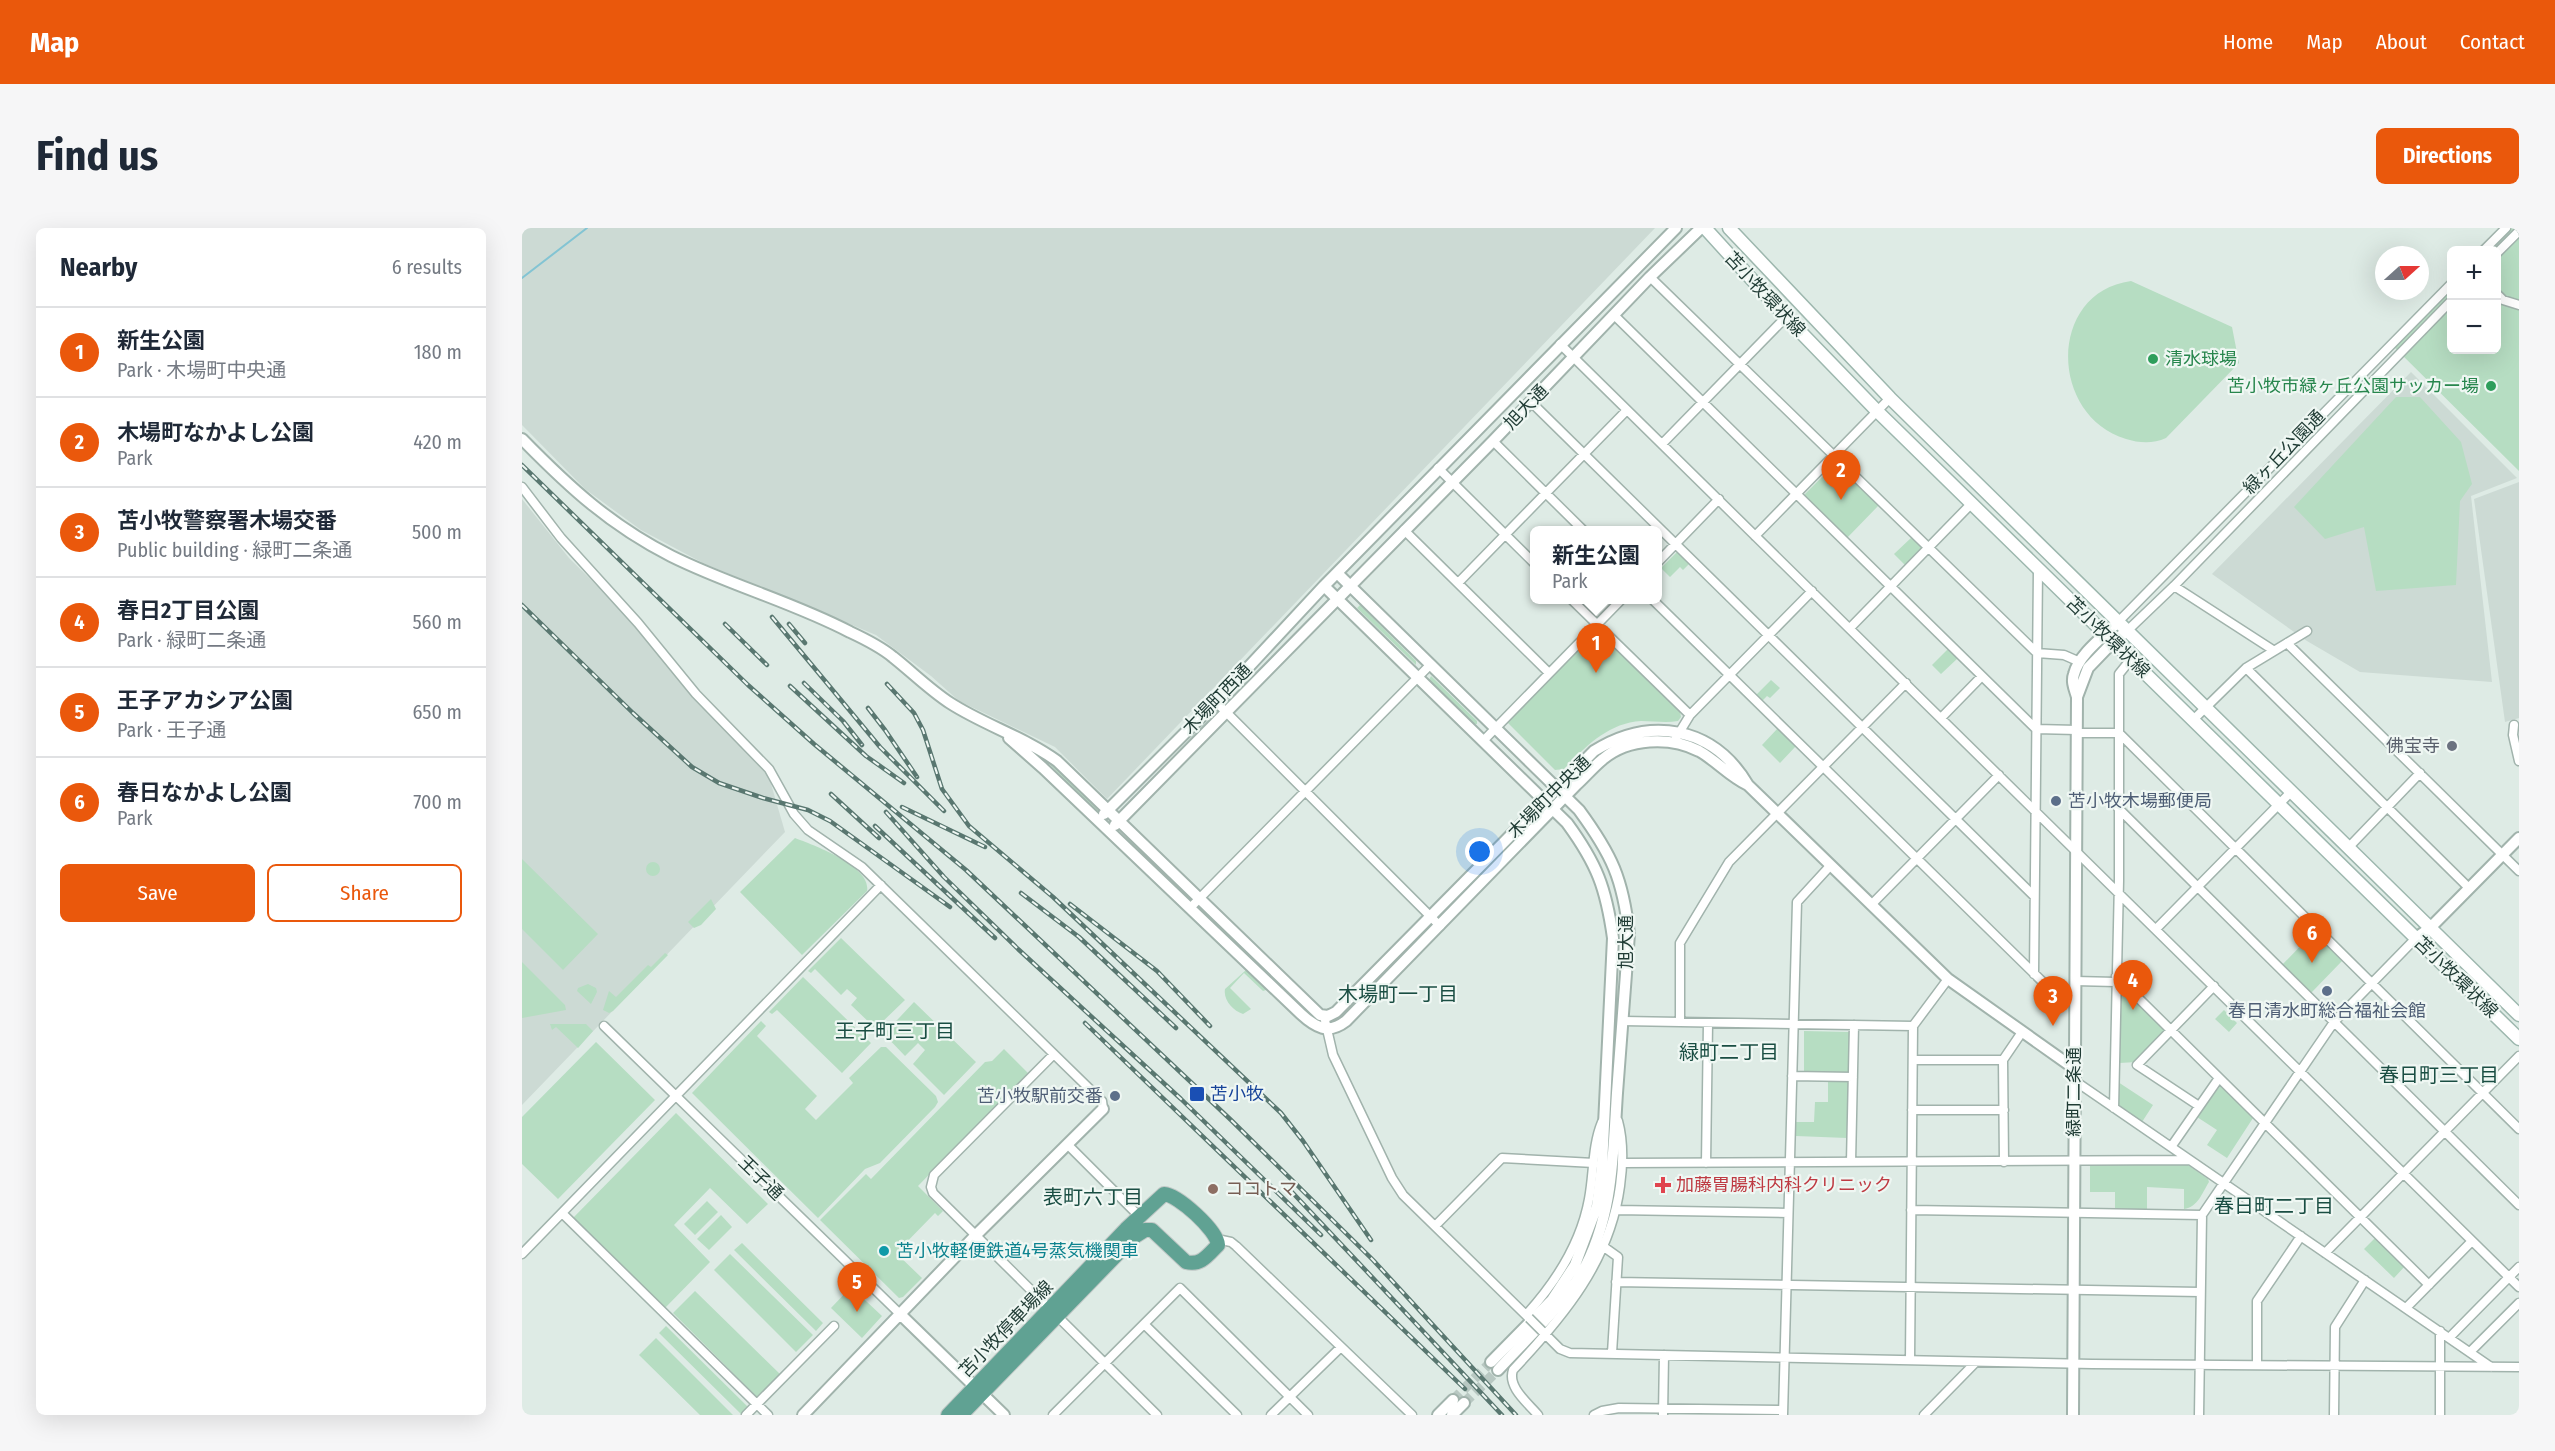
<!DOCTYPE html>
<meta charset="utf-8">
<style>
:root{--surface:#fff;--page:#f6f6f7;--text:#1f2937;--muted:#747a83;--line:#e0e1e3;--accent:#ea580c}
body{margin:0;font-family:"Fira Sans Condensed","Noto Sans JP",sans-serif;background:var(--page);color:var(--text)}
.controls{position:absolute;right:18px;top:18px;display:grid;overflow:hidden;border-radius:9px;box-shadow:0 6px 24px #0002}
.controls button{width:54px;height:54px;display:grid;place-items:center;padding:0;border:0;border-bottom:2px solid var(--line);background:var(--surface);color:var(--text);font:30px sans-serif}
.compass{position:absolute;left:1853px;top:18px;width:54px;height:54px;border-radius:50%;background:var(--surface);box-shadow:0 6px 24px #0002;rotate:69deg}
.you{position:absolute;left:958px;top:624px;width:21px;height:21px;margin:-15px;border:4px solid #fff;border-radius:50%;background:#1a73e8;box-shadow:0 0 0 9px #1a73e833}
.badge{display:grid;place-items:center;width:39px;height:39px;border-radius:50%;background:var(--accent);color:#fff;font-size:20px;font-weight:700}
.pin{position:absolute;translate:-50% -50px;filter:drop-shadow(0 2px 3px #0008)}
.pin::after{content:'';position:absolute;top:32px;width:21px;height:18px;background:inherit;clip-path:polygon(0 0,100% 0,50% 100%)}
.popup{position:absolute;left:1008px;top:298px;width:132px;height:78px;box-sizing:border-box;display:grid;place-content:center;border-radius:9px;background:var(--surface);filter:drop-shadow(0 2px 4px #0005);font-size:20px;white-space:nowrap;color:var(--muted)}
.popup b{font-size:22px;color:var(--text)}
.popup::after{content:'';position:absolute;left:50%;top:100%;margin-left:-12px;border:12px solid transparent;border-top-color:var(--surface)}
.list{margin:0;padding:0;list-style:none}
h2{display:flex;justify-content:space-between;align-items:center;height:78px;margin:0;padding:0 24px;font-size:26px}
h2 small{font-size:20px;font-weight:400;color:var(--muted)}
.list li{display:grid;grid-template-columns:39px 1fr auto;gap:18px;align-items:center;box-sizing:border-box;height:90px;padding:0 24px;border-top:2px solid var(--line)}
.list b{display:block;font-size:22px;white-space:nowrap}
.list p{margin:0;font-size:20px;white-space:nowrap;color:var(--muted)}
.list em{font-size:20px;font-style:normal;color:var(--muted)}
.actions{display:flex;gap:12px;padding:18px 24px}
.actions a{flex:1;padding:14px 0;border:2px solid var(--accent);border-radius:9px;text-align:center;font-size:21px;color:var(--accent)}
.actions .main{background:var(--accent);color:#fff}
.map{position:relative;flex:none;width:1997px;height:1187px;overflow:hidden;border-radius:9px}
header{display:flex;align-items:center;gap:36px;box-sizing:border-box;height:84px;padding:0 30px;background:var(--accent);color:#fff}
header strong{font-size:28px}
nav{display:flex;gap:33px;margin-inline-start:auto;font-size:21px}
.intro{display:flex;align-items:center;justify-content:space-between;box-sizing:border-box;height:144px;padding:0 36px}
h1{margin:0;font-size:42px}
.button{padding:15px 27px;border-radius:9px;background:var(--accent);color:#fff;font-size:21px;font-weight:700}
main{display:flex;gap:36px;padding:0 36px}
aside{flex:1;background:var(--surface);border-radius:9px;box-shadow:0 6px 24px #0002}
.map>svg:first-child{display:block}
</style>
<header>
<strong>Map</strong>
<nav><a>Home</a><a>Map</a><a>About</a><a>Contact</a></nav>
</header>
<div class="intro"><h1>Find us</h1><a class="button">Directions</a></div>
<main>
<aside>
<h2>Nearby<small>6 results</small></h2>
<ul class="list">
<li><span class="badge">1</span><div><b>新生公園</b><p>Park · 木場町中央通</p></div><em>180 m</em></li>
<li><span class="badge">2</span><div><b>木場町なかよし公園</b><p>Park</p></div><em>420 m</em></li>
<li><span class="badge">3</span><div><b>苫小牧警察署木場交番</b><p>Public building · 緑町二条通</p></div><em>500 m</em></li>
<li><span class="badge">4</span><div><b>春日2丁目公園</b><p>Park · 緑町二条通</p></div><em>560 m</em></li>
<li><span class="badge">5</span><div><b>王子アカシア公園</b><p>Park · 王子通</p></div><em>650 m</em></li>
<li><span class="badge">6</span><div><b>春日なかよし公園</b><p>Park</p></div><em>700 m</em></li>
</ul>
<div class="actions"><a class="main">Save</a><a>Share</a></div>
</aside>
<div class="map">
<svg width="1997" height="1187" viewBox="0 0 1997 1187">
<rect width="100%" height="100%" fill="#deebe5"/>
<!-- built -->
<path fill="#ccdad4" d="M0,0H1133L585,571L533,519L437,473L409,448L354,407L181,335L119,302L63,261L0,197Z
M1889,144L1995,250L1949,268L1970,454L1838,444L1785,413L1690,346Z
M1997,254V490L1983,494L1952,271Z
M0,271L47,330L115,397L165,462L247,549L263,604L0,877Z"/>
<!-- green -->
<path fill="#b6ddc2" d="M1984,0H1997V243L1869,116L1929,55L1930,122H1974V22H1962Z
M1609,53L1710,99L1717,135L1644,210C1631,216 1617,215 1604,211C1526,187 1526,64 1609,53Z
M1874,169H1898L1939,214L1950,256L1938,273L1934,357L1854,363L1842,299L1803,311L1772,279Z
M1314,235L1357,277L1325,310L1282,267Z
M1390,309L1401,319L1383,337L1372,326Z
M1155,324L1167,336L1161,342L1158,339L1148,349L1139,340Z
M838,377L894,433V437L835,380Z
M1068,406H1079L1158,483L1159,489L1156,493C1144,495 1131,493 1119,493C1086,495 1063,519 1042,541L1033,542L983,492Z
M1426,421L1436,430L1419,446L1410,437Z
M909,448L955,493V496H952L907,452Z
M1249,452L1258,460L1248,470L1245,468L1240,473L1234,467Z
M1256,500L1274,518L1258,535L1240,517Z
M519,528L531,534L577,583H575Z
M1012,592L1014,594L927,681L924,679Z
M606,608L667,667L666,670L603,611Z
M273,610C291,617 350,638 345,663L280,727L218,664Z
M0,631L76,706L41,742L0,701Z
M124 641a7 7 0 1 1 14 0a7 7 0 1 1-14 0Z
M189,671L194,681L179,697L172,700L166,694Z
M689,689L781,779L780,780L687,692Z
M902,703L904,705L821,786H820Z
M1792,704L1821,732L1789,765L1760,737Z
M319,710L383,772L355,799H352L329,777L335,770L325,761L319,767L293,741L289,745L286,743Z
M143,725L146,727L91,783L87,785L81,782L87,763L94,769L126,737L129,739Z
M0,734L43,777L44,782L0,790Z
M724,742L731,745L747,761L741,763L722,745L708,760L729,781L721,786C711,783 701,772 703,761Z
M281,749L349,815L320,845L255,782L250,786L247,784Z
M66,756L74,760L75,764L69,776L55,763L56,760Z
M1602,760L1646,803L1615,834L1597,835L1598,762Z
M392,774L454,834L422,867L391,836L403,822L396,815L383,828L362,806Z
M1702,782L1715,795L1707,804L1693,791Z
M239,793L244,798L235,808L295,868L283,881L294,892L331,855L327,850L359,819H364L414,868L416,874L413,879L358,935L343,941L296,990L170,865Z
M28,796H64L71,803L56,820L34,799L30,802Z
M1282,803L1327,804V846L1282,845Z
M74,814L133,872L36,971L0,936V889Z
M482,821L506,845L396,958L421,983L416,988L413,985L374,1025L400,1050L381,1069L377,1070L298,992L344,946L349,951L463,834L470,833Z
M1306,852L1327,853L1325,910L1274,908V894H1292L1293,874H1306Z
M1596,854L1631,877L1620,894L1597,878Z
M1699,857L1730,886L1731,890L1705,930L1685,917L1695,902L1675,889Z
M154,885L246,976L225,996L188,960L152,997L188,1034L143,1080L51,990Z
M1568,935H1663L1686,951L1687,954C1680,965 1676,979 1662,981V961L1625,959V982H1593V964H1568Z
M185,973L196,984L173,1007L162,996Z
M199,987L210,999L187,1022L175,1011Z
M1855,1008L1884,1037L1872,1050L1842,1021Z
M220,1015L301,1095L294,1103L212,1022Z
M208,1026L291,1107L274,1124L192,1042Z
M329,1059L360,1088L340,1110L309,1080Z
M173,1063L260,1148L237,1171L151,1085Z
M144,1098L226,1179L219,1186L137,1105Z
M134,1110L211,1187H178L117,1127Z"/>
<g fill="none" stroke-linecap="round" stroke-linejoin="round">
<!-- stream -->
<path stroke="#83c4d3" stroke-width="2" d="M0,50L65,0"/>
<!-- tertiary-tunnel -->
<path stroke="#b8c8c2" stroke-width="10" stroke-dasharray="10 5" stroke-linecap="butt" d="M931,1172L969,1134
M942,1175L976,1142"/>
<defs>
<path id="minor" d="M1962,22L1984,0
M1974,26L1997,3
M1128,49L1515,425L1542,427L1558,434
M1974,65L1981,72L1997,77
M1092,87L1514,501L1555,502
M1038,116L1997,1059
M1009,174L1512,668
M971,213L1061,302
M1140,216L1264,89
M916,240L1012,335
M0,259L39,310L116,395L174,466L247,541L272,586L286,602L340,639L580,873L581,881
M882,302L1027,445
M1233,308L1368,170
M1136,334L1197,271
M936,355L1105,182
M1652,358L1751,422
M1050,372L1168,487
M1131,372L1532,765L1553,768
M1596,394L1930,55
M1328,400L1450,275
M1605,403L1652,358L1930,72
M1765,415L1997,643
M1724,440L1947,660
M694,474L918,698
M1419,490L1460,448
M1671,492L1724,440L1785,403
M1992,497L1991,507L1997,533
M1555,505H1597L1997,901
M1154,510L1168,487L1290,363
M961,513L1099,372
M1596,580L1997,977
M1826,620L1898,545
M1349,677L1477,547
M668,680L908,437
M1634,701L1769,564
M1512,746L1516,341
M1594,748L1907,1057
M1553,753L1594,754
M802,788L811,827L870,950L881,967L1007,1090
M1101,793L1391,798
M1158,794V715L1207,634L1384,455
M82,798L378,1086
M531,827L412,947L409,959L411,965L635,1187
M1391,832H1481
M1270,848L1331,849
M1553,853L1969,1139
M1677,878L1615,837L1692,758
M1592,880L1597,653V446L1609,431
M1390,882H1482
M545,916L618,989
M1649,919L1697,850
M1329,934L1332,797
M1482,934L1481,832L1500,804
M1101,935L1667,932
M1184,935L1186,795
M1095,982L1266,985
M1389,982L1680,987
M40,985L246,1187
M913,998L980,930L1072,935
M695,1011L709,1014L714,1018L890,1187
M1082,1019L1096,1029L1090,1125
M1803,1025L1997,828
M0,1026L359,657
M1094,1054L1678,1064
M1884,1080L1950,1013
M1004,1087C1034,1054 1059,1015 1067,971C1072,945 1070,918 1080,894
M622,1096L715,1187
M1020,1103L1038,1121L1048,1125L1570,1136L1997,1139
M1927,1110L1997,1039
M1948,1124L1997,1075
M1388,1132L1391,798L1426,751
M1735,1137V1073L1779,1008
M224,1187L312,1098
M531,1187L658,1060L786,1187
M749,1187L819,1119
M1016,1187C1006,1175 985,1159 991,1142C1042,1088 1088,1033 1098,958C1101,936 1102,915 1096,893
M1072,1187L1080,1183L1097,1180L1261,1182
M1141,1187L1142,1127
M1261,1187L1275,674L1308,638
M1402,1187L1454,1134
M1677,1187L1680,987L1812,794L1894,710
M1812,1187L1813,1099L1843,1052
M1918,1187V1103"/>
<path id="tertiary" d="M0,211C47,259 88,297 149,328C207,357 271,374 328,404C343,411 359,419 371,429C390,444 408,462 428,475C462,497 502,509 535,533L798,787L806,788L814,784L1072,523C1128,488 1191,498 1226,557L1426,751L1553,841
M815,345L1057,582C1090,627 1101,651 1107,706C1103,759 1099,812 1095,865C1091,926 1091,992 1059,1046C1037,1082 1004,1111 976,1142
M1555,469L1566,440L1591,414L1605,403
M487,510L521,540L779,786C793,799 806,807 824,793L1054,557C1063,549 1071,539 1081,531C1106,510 1148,508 1177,523C1195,533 1207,548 1226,557
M582,586L694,474L802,358
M593,597L971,213L1128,49L1179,0
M1894,710L1908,700L1997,610
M378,1086L482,1187
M969,1134L1030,1072L1053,1037L1075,978L1080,938L1091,710C1084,660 1075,636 1045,595L802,358L1154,0
M281,1187L454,1007L581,881
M916,1187L931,1172
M930,1187L942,1175
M1551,1187L1555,469C1553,462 1549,454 1552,446C1557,426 1582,408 1596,394"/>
<path id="secondary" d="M1183,0L1264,89L1355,183L1997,811
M1207,0L1368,170L1997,787"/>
<path id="primary" d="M426,1187L604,1001L642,966C656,967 695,1002 696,1017C686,1027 679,1038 664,1034L630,1002H623L612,1009L439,1187"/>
</defs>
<!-- minor casing -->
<use href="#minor" stroke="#a1b3ac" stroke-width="11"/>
<!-- tertiary casing -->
<use href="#tertiary" stroke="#a1b3ac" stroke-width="14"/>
<!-- secondary casing -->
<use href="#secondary" stroke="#9db7ae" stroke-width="15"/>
<!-- primary casing -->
<use href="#primary" stroke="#c0c8c6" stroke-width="16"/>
<!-- minor -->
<use href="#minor" stroke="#fff" stroke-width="8"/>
<!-- tertiary -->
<use href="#tertiary" stroke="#fff" stroke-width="10"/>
<!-- secondary -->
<use href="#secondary" stroke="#fff" stroke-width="12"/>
<!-- primary -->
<use href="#primary" stroke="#60a293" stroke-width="14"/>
<defs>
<path id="rail" d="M0,237L226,457L292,516L444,642L709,892L851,1032L994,1187
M0,377L111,485L170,539L197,555L241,570L286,582L308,593L428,679
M250,389L358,519L422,583
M203,396L245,437
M267,396L283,415
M282,455L321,493L340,517
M365,456L392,485L401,502L420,561L447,598L531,669L759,885L781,913L849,1012
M268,458L344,528L382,555
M346,480L363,502L395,549
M309,566L357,610
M380,579L463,619
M364,584L422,649L496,721L659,871L799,1007
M353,598L473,710
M499,665L557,709L654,800
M548,676L635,743L688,798
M563,795L943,1161
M768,962L980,1187"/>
</defs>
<!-- rail casing -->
<use href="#rail" stroke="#597770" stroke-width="4.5"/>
<!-- rail -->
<use href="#rail" stroke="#eff7f3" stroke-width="2" stroke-dasharray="7" stroke-linecap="butt"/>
<defs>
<path id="minor-bridge" d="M1007,1090L1020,1103"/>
</defs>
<!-- minor-bridge casing -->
<use href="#minor-bridge" stroke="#a1b3ac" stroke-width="11" stroke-linecap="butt"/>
<!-- minor-bridge -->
<use href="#minor-bridge" stroke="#fff" stroke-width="8"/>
</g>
<!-- markers -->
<g fill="#2e9e5b" stroke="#eff7f3" stroke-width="2">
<circle cx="1631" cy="131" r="6"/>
<circle cx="1969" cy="158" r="6"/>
</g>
<circle fill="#6b7280" stroke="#eff7f3" stroke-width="2" cx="1930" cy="518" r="6"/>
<g fill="#5c6f8a" stroke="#eff7f3" stroke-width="2">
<circle cx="1534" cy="573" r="6"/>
<circle cx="1805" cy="763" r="6"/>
<circle cx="593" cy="868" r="6"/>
</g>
<rect fill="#1a4fb4" stroke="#eff7f3" stroke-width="2" x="667" y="858" width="16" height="16" rx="3"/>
<path fill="#e0444e" stroke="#eff7f3" stroke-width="2" d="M1138 948h6v6h6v6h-6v6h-6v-6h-6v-6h6z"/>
<circle fill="#8d6e63" stroke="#eff7f3" stroke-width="2" cx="691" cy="961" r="6"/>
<circle fill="#0f9aa8" stroke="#eff7f3" stroke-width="2" cx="362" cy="1023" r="6"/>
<g text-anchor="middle" stroke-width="4.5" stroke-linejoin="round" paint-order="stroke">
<!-- street labels -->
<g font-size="18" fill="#1f3b34" stroke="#eff7f3">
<text transform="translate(1243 66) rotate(47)" y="6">苫小牧環状線</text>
<text transform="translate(1004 179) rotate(-46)" y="6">旭大通</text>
<text transform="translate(1762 224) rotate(-46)" y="6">緑ヶ丘公園通</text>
<text transform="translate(1586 409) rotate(44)" y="6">苫小牧環状線</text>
<text transform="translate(695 471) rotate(-46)" y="6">木場町西通</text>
<text transform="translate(1027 569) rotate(-45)" y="6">木場町中央通</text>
<text transform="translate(1104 714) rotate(-90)" y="6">旭大通</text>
<text transform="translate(1934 749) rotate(44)" y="6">苫小牧環状線</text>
<text transform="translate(1552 864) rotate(-90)" y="6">緑町二条通</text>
<text transform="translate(239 950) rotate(44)" y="6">王子通</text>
<text transform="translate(484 1101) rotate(-46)" y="6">苫小牧停車場線</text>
</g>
<!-- leisure labels -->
<g font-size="18" fill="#27864d" stroke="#eff7f3" text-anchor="start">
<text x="1643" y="137">清水球場</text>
<text x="1957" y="164" text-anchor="end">苫小牧市緑ヶ丘公園サッカー場</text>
</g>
<!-- worship labels -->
<g font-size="18" fill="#5b616d" stroke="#eff7f3" text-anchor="end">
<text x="1918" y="524">佛宝寺</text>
</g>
<!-- service labels -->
<g font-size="18" fill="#4e5e75" stroke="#eff7f3" text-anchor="start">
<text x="1546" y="579">苫小牧木場郵便局</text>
<text x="1805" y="789" text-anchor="middle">春日清水町総合福祉会館</text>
<text x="581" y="874" text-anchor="end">苫小牧駅前交番</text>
</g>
<!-- transit labels -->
<g font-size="18" fill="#164399" stroke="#eff7f3" text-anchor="start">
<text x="688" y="872">苫小牧</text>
</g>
<!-- health labels -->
<g font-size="18" fill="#be3a42" stroke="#eff7f3" text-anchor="start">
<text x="1154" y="963">加藤胃腸科内科クリニック</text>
</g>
<!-- education labels -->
<g font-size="18" fill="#785e54" stroke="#eff7f3" text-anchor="start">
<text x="703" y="967">ココトマ</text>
</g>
<!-- culture labels -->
<g font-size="18" fill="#0d838f" stroke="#eff7f3" text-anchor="start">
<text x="374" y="1029">苫小牧軽便鉄道4号蒸気機関車</text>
</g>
<!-- neighbourhood labels -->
<g font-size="20" fill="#1a4e43" stroke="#eff7f3">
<text x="876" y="773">木場町一丁目</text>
<text x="373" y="810">王子町三丁目</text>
<text x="1207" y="831">緑町二丁目</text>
<text x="1917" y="854">春日町三丁目</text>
<text x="571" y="976">表町六丁目</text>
<text x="1752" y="985">春日町二丁目</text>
</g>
</g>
</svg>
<div class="controls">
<button>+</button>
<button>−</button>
</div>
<svg class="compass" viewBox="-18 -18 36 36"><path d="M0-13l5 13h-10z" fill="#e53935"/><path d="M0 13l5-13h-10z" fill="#747a83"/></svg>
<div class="you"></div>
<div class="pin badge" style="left:1074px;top:445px">1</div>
<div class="popup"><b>新生公園</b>Park</div>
<div class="pin badge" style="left:1319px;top:272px">2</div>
<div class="pin badge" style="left:1531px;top:798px">3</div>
<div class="pin badge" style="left:1611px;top:782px">4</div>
<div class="pin badge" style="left:335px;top:1084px">5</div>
<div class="pin badge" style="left:1790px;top:735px">6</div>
</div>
</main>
